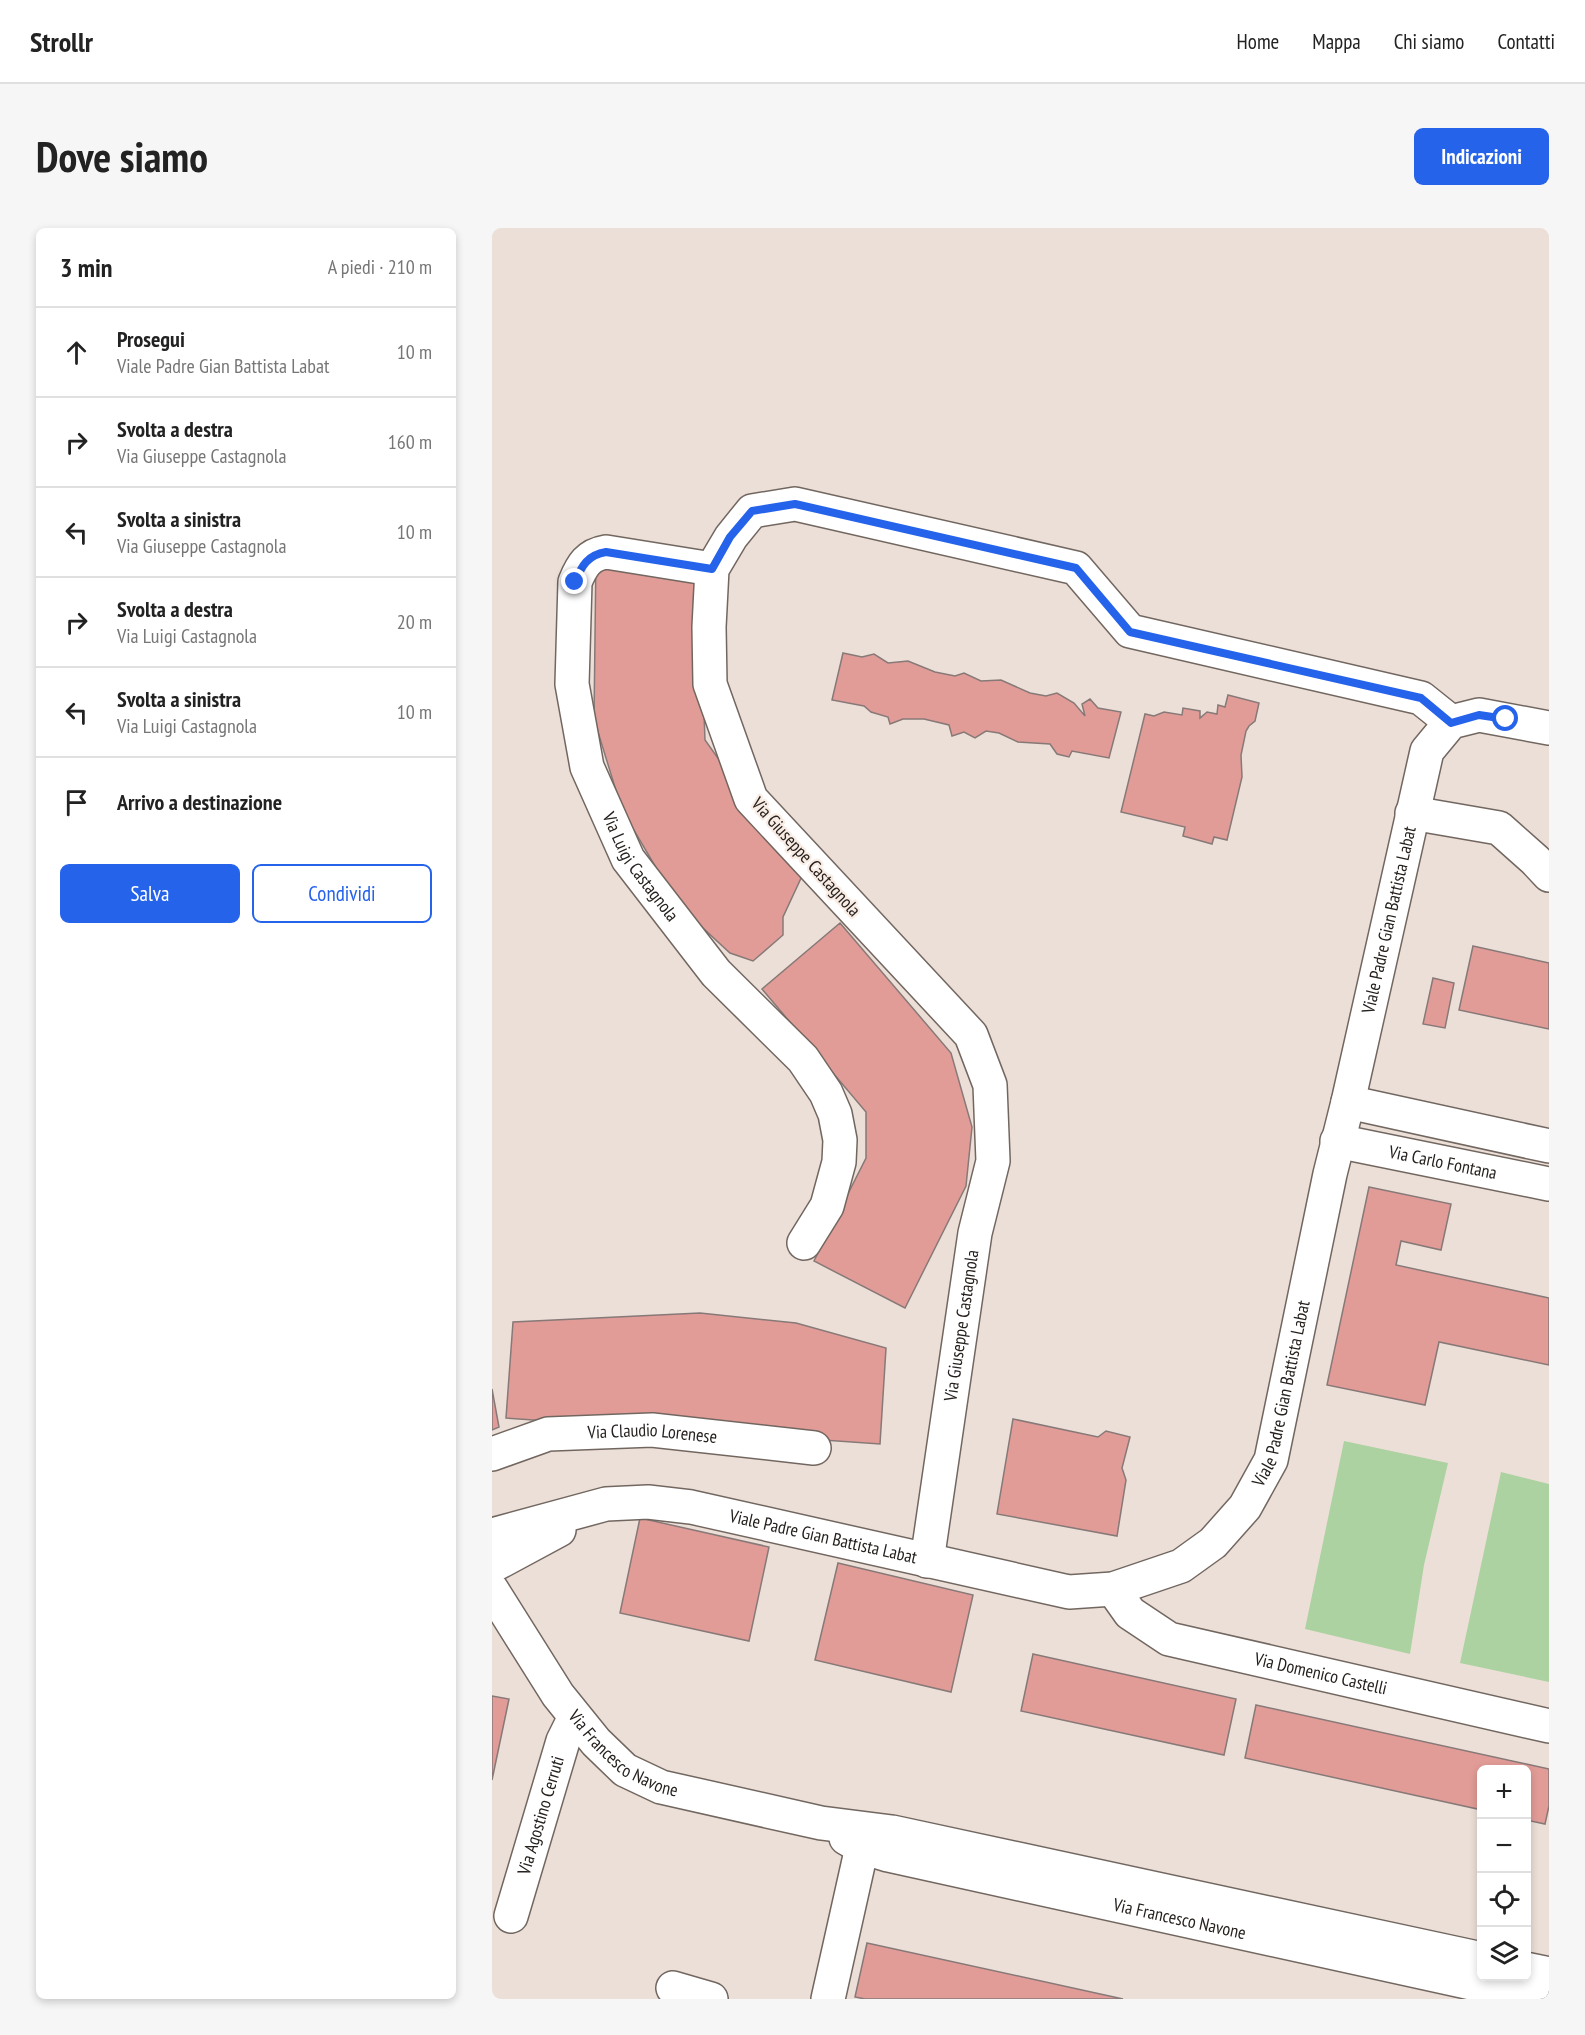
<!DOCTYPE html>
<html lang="it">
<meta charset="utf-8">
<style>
:root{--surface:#fff;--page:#f6f6f6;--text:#222;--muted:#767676;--line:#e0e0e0;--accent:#2563eb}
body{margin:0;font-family:"PT Sans Narrow",sans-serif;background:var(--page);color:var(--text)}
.controls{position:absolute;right:18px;bottom:18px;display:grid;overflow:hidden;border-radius:9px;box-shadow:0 3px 9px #0003}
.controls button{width:54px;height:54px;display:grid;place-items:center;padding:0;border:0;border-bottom:2px solid var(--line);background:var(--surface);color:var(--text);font:30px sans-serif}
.stop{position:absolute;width:18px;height:18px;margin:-14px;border:4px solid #2563eb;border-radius:50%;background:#fff}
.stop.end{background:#2563eb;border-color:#fff;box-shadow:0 2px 6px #0008}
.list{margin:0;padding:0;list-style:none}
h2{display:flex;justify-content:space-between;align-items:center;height:78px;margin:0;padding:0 24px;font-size:26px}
h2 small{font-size:20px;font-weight:400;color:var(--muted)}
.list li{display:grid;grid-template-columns:39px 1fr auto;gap:18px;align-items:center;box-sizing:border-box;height:90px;padding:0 24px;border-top:2px solid var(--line)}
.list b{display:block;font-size:22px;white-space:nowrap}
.list p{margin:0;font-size:20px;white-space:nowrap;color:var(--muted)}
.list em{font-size:20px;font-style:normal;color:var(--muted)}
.actions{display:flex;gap:12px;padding:18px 24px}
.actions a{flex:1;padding:14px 0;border:2px solid var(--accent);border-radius:9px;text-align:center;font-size:21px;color:var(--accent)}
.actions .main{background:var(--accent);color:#fff}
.icon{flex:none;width:33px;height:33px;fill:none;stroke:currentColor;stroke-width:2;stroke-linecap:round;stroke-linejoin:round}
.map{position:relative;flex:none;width:1057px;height:1771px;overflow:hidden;border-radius:9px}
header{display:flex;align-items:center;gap:36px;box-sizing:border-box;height:84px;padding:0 30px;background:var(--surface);border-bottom:2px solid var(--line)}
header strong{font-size:28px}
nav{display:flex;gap:33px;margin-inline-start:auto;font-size:21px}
.intro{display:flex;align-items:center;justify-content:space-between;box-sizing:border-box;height:144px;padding:0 36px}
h1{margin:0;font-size:42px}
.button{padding:15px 27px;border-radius:9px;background:var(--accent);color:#fff;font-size:21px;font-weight:700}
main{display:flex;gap:36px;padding:0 36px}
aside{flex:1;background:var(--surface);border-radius:9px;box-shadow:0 3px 9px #0003}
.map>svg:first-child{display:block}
</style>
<header>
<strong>Strollr</strong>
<nav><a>Home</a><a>Mappa</a><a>Chi siamo</a><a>Contatti</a></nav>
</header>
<div class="intro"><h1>Dove siamo</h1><a class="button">Indicazioni</a></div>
<main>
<aside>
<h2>3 min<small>A piedi · 210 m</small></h2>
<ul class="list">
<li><svg class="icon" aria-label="ahead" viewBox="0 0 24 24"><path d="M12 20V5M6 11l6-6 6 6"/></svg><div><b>Prosegui</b><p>Viale Padre Gian Battista Labat</p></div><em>10 m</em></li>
<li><svg class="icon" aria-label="right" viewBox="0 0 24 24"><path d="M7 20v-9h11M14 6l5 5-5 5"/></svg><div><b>Svolta a destra</b><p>Via Giuseppe Castagnola</p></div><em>160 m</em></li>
<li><svg class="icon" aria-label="left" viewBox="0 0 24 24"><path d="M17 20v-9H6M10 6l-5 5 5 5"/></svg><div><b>Svolta a sinistra</b><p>Via Giuseppe Castagnola</p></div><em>10 m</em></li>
<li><svg class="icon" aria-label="right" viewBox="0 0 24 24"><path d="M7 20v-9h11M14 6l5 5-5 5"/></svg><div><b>Svolta a destra</b><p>Via Luigi Castagnola</p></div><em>20 m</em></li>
<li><svg class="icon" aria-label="left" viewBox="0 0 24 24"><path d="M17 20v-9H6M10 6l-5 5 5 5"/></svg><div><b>Svolta a sinistra</b><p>Via Luigi Castagnola</p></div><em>10 m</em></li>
<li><svg class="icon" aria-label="arrive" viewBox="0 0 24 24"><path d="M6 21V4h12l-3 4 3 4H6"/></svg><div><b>Arrivo a destinazione</b></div></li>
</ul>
<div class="actions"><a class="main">Salva</a><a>Condividi</a></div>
</aside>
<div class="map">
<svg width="1057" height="1771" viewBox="0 0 1057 1771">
<rect width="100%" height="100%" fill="#ecdfd7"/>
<!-- green -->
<path fill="#add2a1" d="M852,1213L956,1235L932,1337L918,1426L813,1401Z
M1009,1244L1057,1256V1454L968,1435Z"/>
<!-- building -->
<path fill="#e29c97" stroke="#877978" stroke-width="1.5" d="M104,327L207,354L213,512L310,648L291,689V707L261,733L238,725L186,677L130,582L102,491Z
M351,425L370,429L382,426L396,435L416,433L443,444L463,448L472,445L489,453L509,452L538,465L554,468L565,465L582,475L593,488L590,476L598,471L606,480L629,484L617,530L580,523L577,529L565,526L558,516L526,514L507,505L494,503L483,510L472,504L460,508L457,497L432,491H411L398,496L396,489L379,484L372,478L340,472Z
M736,467L767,475L763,493L757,498L754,503L749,527L750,549L735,612L722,609L720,616L691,608L693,599L629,584L653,486L662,488L672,484L690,487L691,480L708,483V490L715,484L725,486L726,477L733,479Z
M348,695L459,825L480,899L474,958L413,1080L322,1033L374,930V884L270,761Z
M981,718L1057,735V801L967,782Z
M941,750L962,755L953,800L931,796Z
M877,959L959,976L949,1022L909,1013L904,1037L1057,1070V1137L947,1114L933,1177L835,1157Z
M208,1085L304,1095L394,1120L388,1216L14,1190L21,1094Z
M0,1161L7,1199L0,1202Z
M521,1191L606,1209L614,1203L638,1209L630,1240L634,1252L625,1308L505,1286Z
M148,1290L277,1319L257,1413L128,1385Z
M346,1335L481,1367L459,1464L323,1432Z
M541,1426L744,1471L732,1527L529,1483Z
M0,1468L17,1471L0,1552Z
M764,1477L1057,1541V1578L1053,1596L1034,1592V1542H990V1582L753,1530Z
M375,1715L631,1771H373L363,1769Z"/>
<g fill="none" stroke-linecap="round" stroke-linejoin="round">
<defs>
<g id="minor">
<path id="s1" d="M220,341L114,324C96,327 90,337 83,354L80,456L95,539L136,631L224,745L311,831L334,865L343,886L348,912L347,934L335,978L312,1015"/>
<path d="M920,585L1007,600L1043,632L1057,647"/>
<path d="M856,874L1057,918"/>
<path id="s2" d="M845,913L1057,956"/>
<path id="s3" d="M0,1226L56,1206L160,1202L322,1220"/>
<path id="s4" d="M0,1307L114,1276L156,1274L199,1279L577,1364L621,1361L689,1338L721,1315L753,1279L779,1232L838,946L856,874L935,523L959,494L987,487L1057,500"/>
<path id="s5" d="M435,1333L483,1005L501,933L498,857L479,807L259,571L218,456L217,399L220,341L239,309L260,283L303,276L584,340L638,403L929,470L959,494"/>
<path d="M0,1338L67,1302"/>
<path id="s6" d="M621,1361L638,1385L677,1411L1057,1498"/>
<path id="s7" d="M0,1362L66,1467L104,1514L133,1542L169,1559L329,1595L400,1604L990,1731"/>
<path id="s8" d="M354,1610L370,1619L396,1627L1052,1771"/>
<path id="s9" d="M19,1688L71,1513L83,1489"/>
<path d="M1034,1741L1057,1746"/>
<path d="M181,1760L219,1771"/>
<path d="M336,1771L370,1619"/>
</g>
</defs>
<!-- minor casing -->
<use href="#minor" stroke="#726760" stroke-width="36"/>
<!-- minor -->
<use href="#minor" stroke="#fff" stroke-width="33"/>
</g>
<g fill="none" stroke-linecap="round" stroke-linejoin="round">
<!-- route -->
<path stroke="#2563eb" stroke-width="8" d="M83,354C90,337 96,327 114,324L220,341L238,309L260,283L303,276L584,340L638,404L929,470L959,495L987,487L1014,491"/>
</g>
<g text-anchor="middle" stroke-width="4.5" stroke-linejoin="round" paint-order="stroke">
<!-- street labels -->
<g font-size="18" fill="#26211e" stroke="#f9ece4">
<text transform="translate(314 629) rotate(48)" y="6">Via Giuseppe Castagnola</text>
<text dy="6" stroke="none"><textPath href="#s1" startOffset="453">Via Luigi Castagnola</textPath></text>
<text dy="6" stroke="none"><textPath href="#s4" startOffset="1401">Viale Padre Gian Battista Labat</textPath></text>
<text dy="6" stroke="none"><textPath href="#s2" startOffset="108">Via Carlo Fontana</textPath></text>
<text dy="6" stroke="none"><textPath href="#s5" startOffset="238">Via Giuseppe Castagnola</textPath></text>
<text dy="6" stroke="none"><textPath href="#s4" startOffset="915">Viale Padre Gian Battista Labat</textPath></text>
<text dy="6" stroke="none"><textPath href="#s3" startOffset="164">Via Claudio Lorenese</textPath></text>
<text dy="6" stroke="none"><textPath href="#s4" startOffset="339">Viale Padre Gian Battista Labat</textPath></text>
<text dy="6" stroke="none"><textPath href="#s6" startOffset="232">Via Domenico Castelli</textPath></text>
<text dy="6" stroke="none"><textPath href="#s7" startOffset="214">Via Francesco Navone</textPath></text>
<text dy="6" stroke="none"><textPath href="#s9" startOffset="105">Via Agostino Cerruti</textPath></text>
<text dy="6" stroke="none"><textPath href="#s8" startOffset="344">Via Francesco Navone</textPath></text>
</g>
</g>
</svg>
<div class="controls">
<button>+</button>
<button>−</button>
<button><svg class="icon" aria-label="locate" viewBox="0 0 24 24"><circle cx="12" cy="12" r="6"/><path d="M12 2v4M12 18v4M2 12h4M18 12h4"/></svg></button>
<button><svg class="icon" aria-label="layers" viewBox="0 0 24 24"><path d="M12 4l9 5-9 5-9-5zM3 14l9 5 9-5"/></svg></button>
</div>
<div class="stop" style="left:1014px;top:491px"></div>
<div class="stop end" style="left:83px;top:354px"></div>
</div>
</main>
